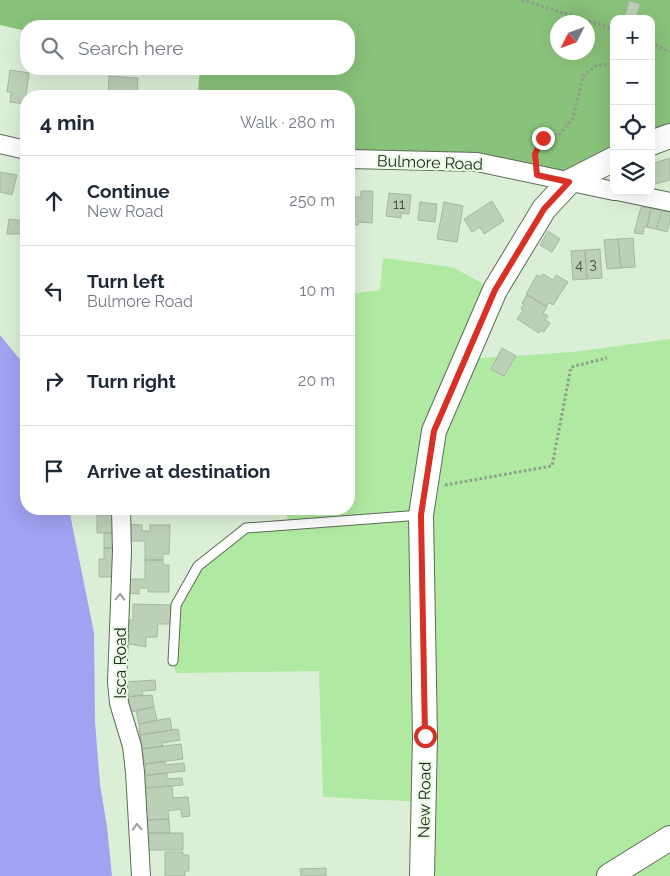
<!DOCTYPE html>
<meta charset="utf-8">
<style>
:root{--surface:#fff;--page:#f6f6f7;--text:#1f2937;--muted:#747a83;--line:#e0e1e3}
body{margin:0;font-family:Raleway,sans-serif;background:var(--page);color:var(--text)}
.controls{position:absolute;right:15px;top:15px;display:grid;overflow:hidden;border-radius:10px;box-shadow:0 5px 20px #0002}
.controls button{width:45px;height:45px;display:grid;place-items:center;padding:0;border:0;border-bottom:1px solid var(--line);background:var(--surface);color:var(--text);font:25px sans-serif}
.compass{position:absolute;left:550px;top:15px;width:45px;height:45px;border-radius:50%;background:var(--surface);box-shadow:0 5px 20px #0002;rotate:228deg}
.stop{position:absolute;width:15px;height:15px;margin:-11px;border:4px solid #d93025;border-radius:50%;background:#fff}
.stop.end{background:#d93025;border-color:#fff;box-shadow:0 1px 5px #0008}
.list{margin:0;padding:0;list-style:none}
h2{display:flex;justify-content:space-between;align-items:center;height:65px;margin:0;padding:0 20px;font-size:21px}
h2 small{font-size:16px;font-weight:400;color:var(--muted)}
.list li{display:grid;grid-template-columns:32px 1fr auto;gap:15px;align-items:center;box-sizing:border-box;height:90px;padding:0 20px;border-top:1px solid var(--line)}
.list b{display:block;font-size:19px;white-space:nowrap}
.list p{margin:0;font-size:16px;white-space:nowrap;color:var(--muted)}
.list em{font-size:16px;font-style:normal;color:var(--muted)}
.icon{flex:none;width:28px;height:28px;fill:none;stroke:currentColor;stroke-width:2;stroke-linecap:round;stroke-linejoin:round}
.map{position:relative;flex:none;width:670px;height:876px;overflow:hidden}
.search{position:absolute;background:var(--surface);box-shadow:0 5px 20px #0002;left:20px;top:20px;width:335px;height:55px;display:flex;align-items:center;gap:12px;box-sizing:border-box;padding:0 18px;border-radius:20px;color:var(--muted);font-size:19px}
.panel{position:absolute;background:var(--surface);box-shadow:0 5px 20px #0002;left:20px;top:90px;width:335px;height:425px;border-radius:20px}
.map>svg:first-child{display:block}
</style>
<div class="map">
<svg width="670" height="876" viewBox="0 0 670 876">
<rect width="100%" height="100%" fill="#dbefd6"/>
<!-- green -->
<path fill="#b0e9a1" d="M383,258L452,267L495,290L465,359L573,352L670,339V876H422L424,802L323,797L319,671L176,673L173,661L176,605L198,566L246,528L290,524L283,509H349V294L380,290Z"/>
<!-- forest -->
<path fill="#89c27a" fill-rule="evenodd" d="M0,0H670V136L651,143V19H614V159L569,182L477,162L349,159V96H219L198,91L200,69H349V26H26V31L0,25ZM558,22H588V52H558Z"/>
<!-- water -->
<path fill="#a2a1f2" d="M0,335L26,367V509H68L70,514L94,633L95,722L100,784L107,827L112,876H0Z"/>
<!-- building -->
<path fill="#bccfb7" stroke="#a5b7a0" d="M629,1L640,4L636,19H624Z
M10,70L29,73L25,104L10,102L11,92H7Z
M109,76L138,78L137,96H108Z
M670,158V180L651,185V164Z
M0,172L17,175L12,195L0,192Z
M361,191H373L372,223L358,222V225L349,224V200H355V197H361Z
M389,193L411,195L409,214L401,213V218L386,216Z
M492,201L504,221L484,234L480,227L472,232L464,219Z
M420,202L437,204L435,222L418,220Z
M444,202L463,206L457,242L437,239Z
M641,207L651,208L647,227H644L643,234L634,233Z
M651,208L662,211L656,229L647,227Z
M662,211L670,212V221L667,232L656,229Z
M9,219L24,221L23,234H7Z
M548,231L560,239L552,252L540,245Z
M633,238L635,267L621,268L618,239Z
M618,239L621,268L607,269L604,240Z
M600,249L602,278L587,279L585,250Z
M585,250L587,279L573,280L571,251Z
M543,274L553,280L556,275L568,282L553,305L550,303L546,306L526,294L537,275L541,277Z
M527,295L547,307L543,313L548,316L545,320L550,323L544,332L541,330L539,333L517,319L523,310L521,309L524,304L522,303Z
M502,348L516,356L504,376L491,369Z
M97,515H116V533H97Z
M126,524L142,525V531H150V525H170L169,554H163V560H145V541H126Z
M104,533H116L117,548H104Z
M104,548H117V577H99V559H104Z
M145,560H163V565H169V592H148V588H139V594L127,593V579H145Z
M133,604L171,605V624H158L157,637H146V647L129,644V637H123V620H133Z
M155,680L156,690L142,691L143,695L124,697L123,682Z
M152,695L154,707L127,713L124,697Z
M154,707L157,720L139,724L136,710Z
M170,718L172,730L140,735L139,724Z
M178,729L180,740L162,743L163,746L142,749L140,735Z
M181,744L183,759L145,764L142,749Z
M165,761V765L184,763L185,771L146,775L145,764Z
M167,773V779L182,778L183,785L146,788L144,776Z
M172,786L173,798L188,797L190,816L182,817L181,809L168,811L169,819L147,820L144,788Z
M169,819L170,833H147V820Z
M147,833H183V850H147Z
M165,852H183V855H189V871H185V876H165Z
M326,868V876H301L300,869Z"/>
<g fill="none" stroke-linecap="round" stroke-linejoin="round">
<defs>
<path id="lane" d="M173,661L176,605L198,566L246,528L421,515"/>
<path id="street" d="M0,144L26,150
M349,159L477,162L614,191
M617,191L670,202
M121,509L122,551L117,682L119,703L132,746L135,772L141,876"/>
<path id="secondary" d="M651,143L670,136
M422,876L425,737L421,515L434,431L495,290L544,209L569,182L614,159
M609,876L670,838"/>
</defs>
<!-- lane casing -->
<use href="#lane" stroke="#5c6c57" stroke-width="11"/>
<!-- street casing -->
<use href="#street" stroke="#5c6c57" stroke-width="20"/>
<!-- secondary casing -->
<use href="#secondary" stroke="#5c6c57" stroke-width="26"/>
<!-- path -->
<path stroke="#8f9d8b" stroke-width="3" stroke-dasharray="2.5 2.5" stroke-linecap="butt" d="M522,0L614,29
M651,43L670,52
M536,160L535,154L543,138L560,134L573,118L583,76L596,66L614,63
M445,485L552,466L571,367L607,358"/>
<!-- lane -->
<use href="#lane" stroke="#fff" stroke-width="9"/>
<!-- street -->
<use href="#street" stroke="#fff" stroke-width="18"/>
<!-- secondary -->
<use href="#secondary" stroke="#fff" stroke-width="24"/>
</g>
<!-- one-way arrows -->
<defs><path id="oneway-chevron" d="M-2-3.5L2.5 0L-2 3.5" fill="none" stroke-width="1.6" stroke-linecap="round" stroke-linejoin="round" transform="scale(1.25)"/></defs>
<g stroke="#9b9e9a">
<use href="#oneway-chevron" transform="translate(120 597) rotate(-88)"/>
<use href="#oneway-chevron" transform="translate(137 827) rotate(-93)"/>
</g>
<g fill="none" stroke-linecap="round" stroke-linejoin="round">
<!-- route -->
<path stroke="#d93025" stroke-width="6" d="M425,736L421,515L434,431L495,290L544,209L569,182L537,175L535,154L543,138"/>
</g>
<g text-anchor="middle" stroke-width="4.5" stroke-linejoin="round" paint-order="stroke">
<!-- number labels -->
<g font-size="14" fill="#475144">
<text x="399" y="209">11</text>
<text x="593" y="269">3</text>
<text x="579" y="270">4</text>
</g>
<!-- street labels -->
<g font-size="16" fill="#20271e" stroke="#e9fce3">
<text transform="translate(430 162) rotate(2)" y="6">Bulmore Road</text>
<text transform="translate(120 663) rotate(-90)" y="6">Isca Road</text>
<text transform="translate(424 800) rotate(-89)" y="6">New Road</text>
</g>
</g>
</svg>
<div class="controls">
<button>+</button>
<button>−</button>
<button><svg class="icon" aria-label="locate" viewBox="0 0 24 24"><circle cx="12" cy="12" r="6"/><path d="M12 2v4M12 18v4M2 12h4M18 12h4"/></svg></button>
<button><svg class="icon" aria-label="layers" viewBox="0 0 24 24"><path d="M12 4l9 5-9 5-9-5zM3 14l9 5 9-5"/></svg></button>
</div>
<svg class="compass" viewBox="-18 -18 36 36"><path d="M0-13l5 13h-10z" fill="#e53935"/><path d="M0 13l5-13h-10z" fill="#747a83"/></svg>
<div class="stop" style="left:425px;top:736px"></div>
<div class="stop end" style="left:543px;top:138px"></div>
<div class="search"><svg class="icon" aria-label="search" viewBox="0 0 24 24"><circle cx="10" cy="10" r="6"/><path d="M15 15l6 6"/></svg>Search here</div>
<section class="panel">
<h2>4 min<small>Walk · 280 m</small></h2>
<ul class="list">
<li><svg class="icon" aria-label="ahead" viewBox="0 0 24 24"><path d="M12 20V5M6 11l6-6 6 6"/></svg><div><b>Continue</b><p>New Road</p></div><em>250 m</em></li>
<li><svg class="icon" aria-label="left" viewBox="0 0 24 24"><path d="M17 20v-9H6M10 6l-5 5 5 5"/></svg><div><b>Turn left</b><p>Bulmore Road</p></div><em>10 m</em></li>
<li><svg class="icon" aria-label="right" viewBox="0 0 24 24"><path d="M7 20v-9h11M14 6l5 5-5 5"/></svg><div><b>Turn right</b></div><em>20 m</em></li>
<li><svg class="icon" aria-label="arrive" viewBox="0 0 24 24"><path d="M6 21V4h12l-3 4 3 4H6"/></svg><div><b>Arrive at destination</b></div></li>
</ul>
</section>
</div>
